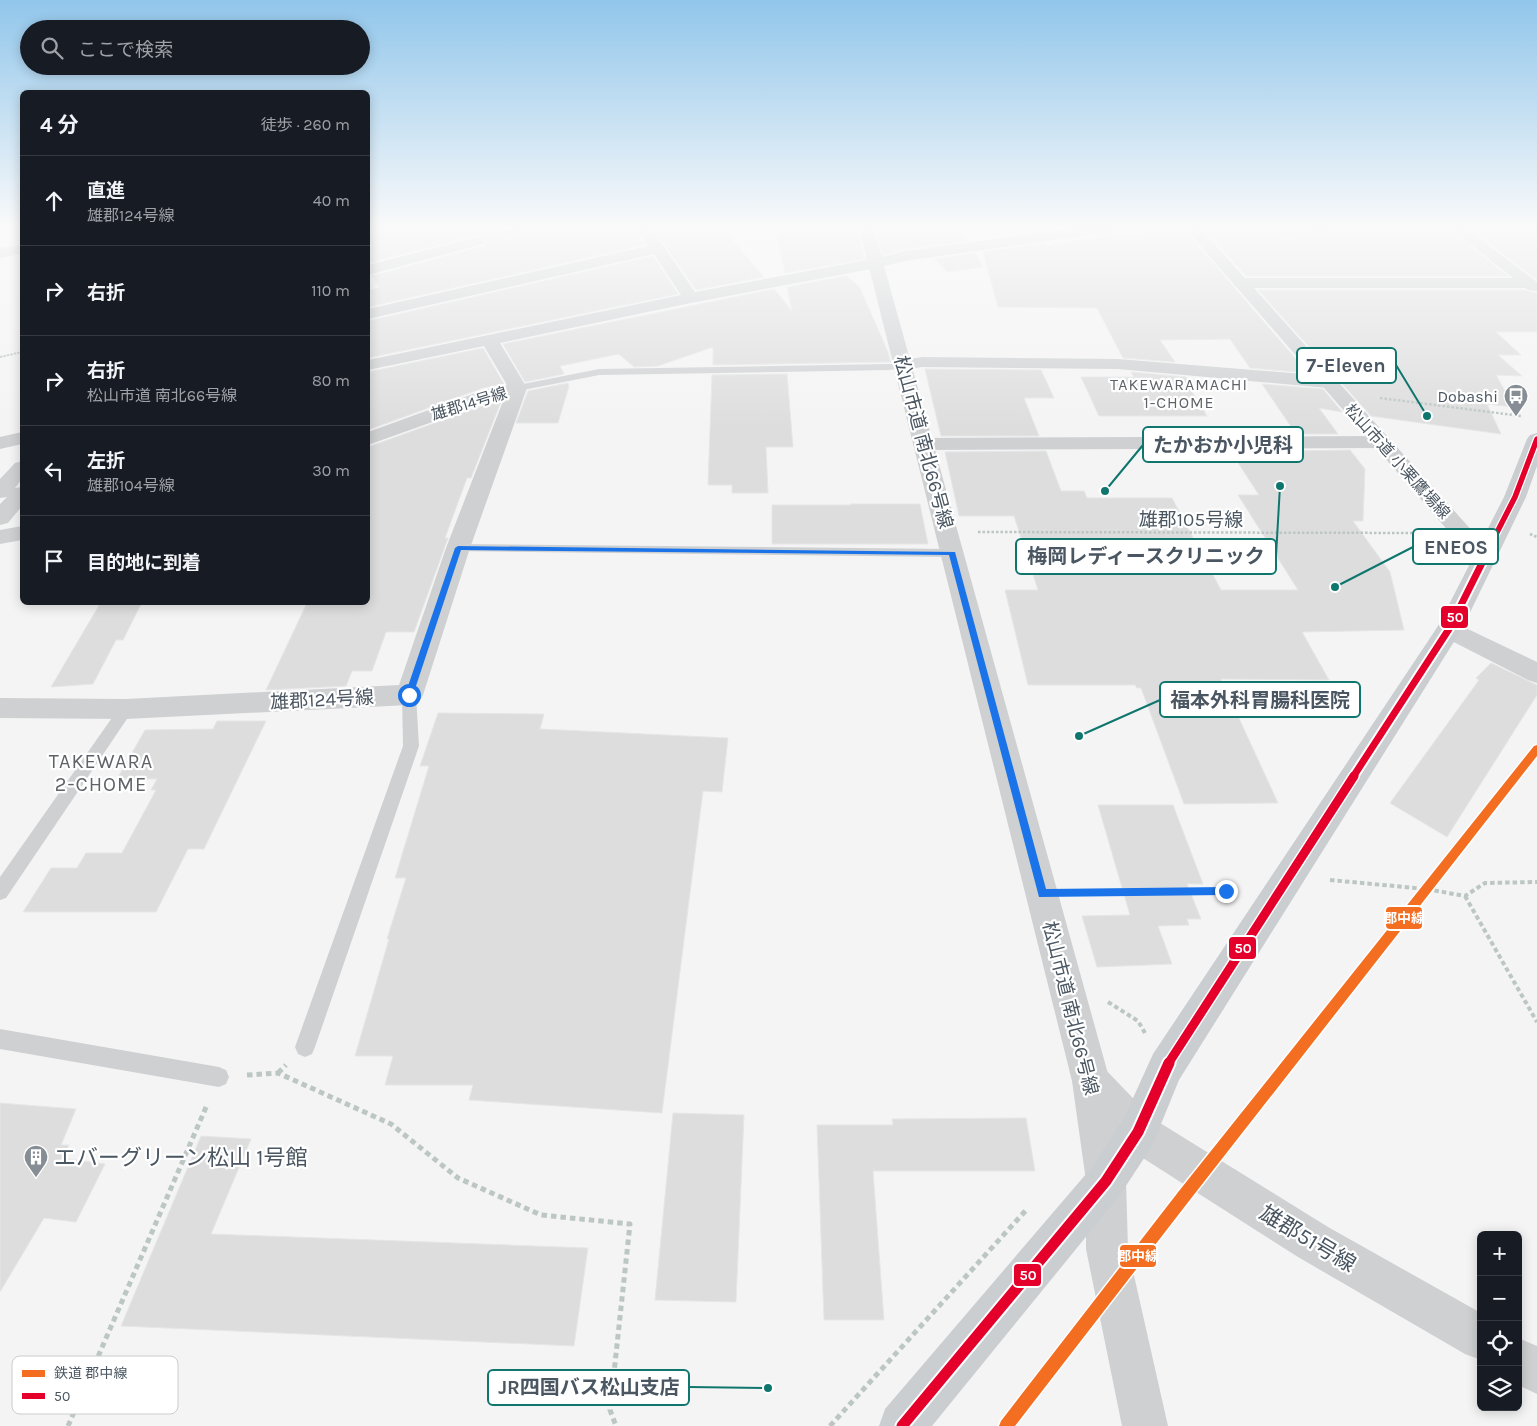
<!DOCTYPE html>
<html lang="ja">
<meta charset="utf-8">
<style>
:root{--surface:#171b24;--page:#242831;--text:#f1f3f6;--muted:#9ea1a6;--line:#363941}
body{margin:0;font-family:Karla,"Noto Sans JP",sans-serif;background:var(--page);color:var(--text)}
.controls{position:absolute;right:15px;bottom:15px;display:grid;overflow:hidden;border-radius:8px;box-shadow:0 2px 12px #0003}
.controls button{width:45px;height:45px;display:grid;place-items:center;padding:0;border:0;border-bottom:1px solid var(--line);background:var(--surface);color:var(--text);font:25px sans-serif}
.stop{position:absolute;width:15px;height:15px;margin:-11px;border:4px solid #1a73e8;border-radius:50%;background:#fff}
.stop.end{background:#1a73e8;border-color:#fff;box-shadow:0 1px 5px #0008}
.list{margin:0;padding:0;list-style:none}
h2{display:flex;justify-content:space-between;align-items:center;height:65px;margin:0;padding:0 20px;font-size:21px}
h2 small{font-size:16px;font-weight:400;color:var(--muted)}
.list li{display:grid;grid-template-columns:32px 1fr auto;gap:15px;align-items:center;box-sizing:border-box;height:90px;padding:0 20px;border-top:1px solid var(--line)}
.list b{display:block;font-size:19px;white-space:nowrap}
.list p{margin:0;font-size:16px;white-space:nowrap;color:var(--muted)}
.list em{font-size:16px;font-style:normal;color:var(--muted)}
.icon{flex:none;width:28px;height:28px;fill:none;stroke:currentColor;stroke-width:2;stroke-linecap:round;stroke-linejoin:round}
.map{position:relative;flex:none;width:1537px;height:1426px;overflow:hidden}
.search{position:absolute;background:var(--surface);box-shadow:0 2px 12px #0003;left:20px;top:20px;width:350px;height:55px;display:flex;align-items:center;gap:12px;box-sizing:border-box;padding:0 18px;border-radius:28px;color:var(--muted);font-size:19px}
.panel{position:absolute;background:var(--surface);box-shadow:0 2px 12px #0003;left:20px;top:90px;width:350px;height:515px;border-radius:8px}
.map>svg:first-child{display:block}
</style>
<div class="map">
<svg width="1537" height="1426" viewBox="0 0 1537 1426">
<rect width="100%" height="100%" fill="#f4f4f4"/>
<!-- building -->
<path fill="#ddddde" stroke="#e5e6e7" d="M368,228H635L645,245L368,307V290L380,288L372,276L483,246L487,242L485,237L478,235L368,263Z
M653,228H722L764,277L696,290Z
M775,228H857L865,259L785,273Z
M875,228H960L967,241L905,249L883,255Z
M1142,228H1183L1308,373L1250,368L1230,339L1160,340L1175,362L1123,358L1097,308L998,307L983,252L1045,243L1048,246L1108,235H1147Z
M1203,228H1448L1508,276H1246Z
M1469,228H1537V280Z
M975,253L983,267L947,272L935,259Z
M653,256L678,294L368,358V321Z
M846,276L859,286L888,352L891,362L713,365V347L658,366L634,367L619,354L560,366L564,374L525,382L503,344L774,289L792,311L787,287Z
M1258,290H1524L1537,293V332H1496L1521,355H1498L1522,376L1496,375L1514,407L1487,404L1501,434L1371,416Z
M483,348L504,384L483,388L368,430V372Z
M925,369L1041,370L1054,398H1024L1039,436H941Z
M1131,372L1186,377L1191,385H1188L1207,416H1099L1081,377H1134Z
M787,374L793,447H766L768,493H732V485H708L712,375Z
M568,383L569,386L558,423H516L528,391Z
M1262,384L1323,389L1342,412L1319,408L1338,434H1296Z
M502,399L471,478H467L445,538H448L414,632H386L372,671H352L346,686L266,690L307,603H368V447Z
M1350,450L1365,469L1363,521H1353L1390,572L1404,630L1302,632L1329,680L1221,679L1278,803L1184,804L1141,688H1137L1135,685H1028L1005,590H1038L1014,516H959L945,452L1046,451L1061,491H1084L1087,498H1172L1221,590H1298L1238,495H1259L1231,452Z
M850,504H920L928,544H772V505H851Z
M101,602H142L123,640H116L93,684L51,687Z
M1491,663L1537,685V695L1447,837L1390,803L1479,680L1476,678Z
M438,713L544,714L540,729L728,738L722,792L703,791L662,1113L469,1100L473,1085H385L393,1056H355L389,939H387L406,878H395L429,766H420Z
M217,721H266L204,849H188L156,912H23L51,868H77L86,853H122L156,790H151L157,779H117L145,730L213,729Z
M1098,805H1173L1203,884H1187L1201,919H1187L1189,925L1158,926L1172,964L1097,967L1082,916L1130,915Z
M0,1103L76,1109L61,1145H69L62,1158L105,1164L76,1222L44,1218L0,1292Z
M673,1113L744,1115L736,1302L655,1300Z
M1026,1118L1035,1171H873L884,1320H824L817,1125H893L892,1119Z
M201,1136L251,1139L211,1234L588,1248L574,1346L121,1326Z"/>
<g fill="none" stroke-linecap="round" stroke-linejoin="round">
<!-- path-far3 -->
<path stroke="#bcc7c4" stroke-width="2" stroke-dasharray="2.5 1" stroke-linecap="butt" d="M501,234L522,228
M1235,239L1334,228
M368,240L399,235
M0,357L22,352"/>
<!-- path-far2 -->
<path stroke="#bcc7c4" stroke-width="2.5" stroke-dasharray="2.5 2" stroke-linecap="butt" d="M1380,398L1521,416
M978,532L1424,533
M1530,534L1537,537"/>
<!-- path-far1 -->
<path stroke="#bcc7c4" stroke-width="4" stroke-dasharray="4.5 3" stroke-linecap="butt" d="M1330,880L1426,889L1465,896L1485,883L1537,882
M1078,893L1236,890
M1465,896L1537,1022
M1108,1002L1138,1021L1145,1033"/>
<!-- path -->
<path stroke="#bcc7c4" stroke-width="5" stroke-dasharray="5.5 4" stroke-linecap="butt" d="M278,1073L286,1065
M247,1075L278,1073L391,1124L458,1178L541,1215L630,1224L610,1410L616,1426
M68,1426L207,1105
M830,1426L1028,1208"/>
<!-- service -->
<path fill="#ced0d2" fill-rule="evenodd" d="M904,362L907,363V367L889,370L599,375L518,391L513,388L518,385L599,369L889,364Z
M458,544L952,549L958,553L952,557L454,551L452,548L454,545Z
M409,689L414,691L416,695L419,746L315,1047L312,1054L305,1057L298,1054L295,1047L403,746L402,695L404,691Z
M126,703L131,705L133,709L131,713L6,898L0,900V877L121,705Z
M0,1029L219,1067L226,1070L229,1077L226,1084L219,1087L0,1049Z"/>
<!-- minor -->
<path fill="#ced0d2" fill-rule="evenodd" d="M637,228H651L695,292L867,260L859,228H873L884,263L881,266L876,268L691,303L500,343L527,388L470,548L423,695L419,702L409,705L126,719L0,718V698L126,699L399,685L446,548L505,396L368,445V432L484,390L507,385L484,346L368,370V360L681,295L654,254L368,319V309L648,246Z
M1450,228H1466L1537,282V291L1528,290L1525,288H1241L1235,286L1233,283L1235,280L1241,278H1513Z
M478,237L483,238L485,241L483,244L368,275V265Z
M922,357L1118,359L1328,376L1335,378L1337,382L1335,386L1328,388L1118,369L922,367L904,370L898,369L895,365L898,361Z
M22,432V444L0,449V437Z
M1382,436L1389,438L1392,442L1389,446L1382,448L923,450L916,448L913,444L916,440L923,438Z
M22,526V540L0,544V530Z
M1449,620L1537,662V683L1528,680L1440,635L1436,629L1440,623Z
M1091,1062L1104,1068L1152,1118L1328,1227L1481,1313V1360L1465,1354L1298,1257L1124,1146L1078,1094L1072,1081L1078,1068Z
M1106,1161L1120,1167L1126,1181L1128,1249L1168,1426H1122L1086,1249V1181L1092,1167Z
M1518,1338L1537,1346V1394L1518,1385Z"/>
<!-- tertiary -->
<path fill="#ced0d2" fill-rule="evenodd" d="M1078,228H1118L1111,232L905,261L884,266L1110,1081L1126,1181L1120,1195L1106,1201L1092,1195L1086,1181L1072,1081L868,263L871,260L905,251Z
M1185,228H1200L1493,554L1497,559L1493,564L1485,567L1477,564Z
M22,245V254L0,258V248Z
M22,461V479L15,488L22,487V506L8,523L0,525V504L7,497L0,498V479L15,463Z"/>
<!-- primary -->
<path fill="#caced1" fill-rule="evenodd" d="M1537,433V466L1526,497L1462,629L1179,1080L1152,1146L1120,1195L932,1426H879L885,1409L1092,1167L1124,1118L1153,1054L1438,626L1504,497L1527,439L1530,435Z"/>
<defs>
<path id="bus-1-far3" d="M1488,550L1515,497L1537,439"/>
<path id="bus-1-far2" d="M1353,777L1449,629L1489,549"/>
<path id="bus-1-far1" d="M1168,1064L1354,776"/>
<path id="bus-1" d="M902,1426L1106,1181L1138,1132L1169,1063"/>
</defs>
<!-- bus-1-far3 casing -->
<use href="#bus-1-far3" stroke="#fff" stroke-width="8"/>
<!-- bus-1-far2 casing -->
<use href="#bus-1-far2" stroke="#fff" stroke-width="11"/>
<!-- bus-1-far1 casing -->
<use href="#bus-1-far1" stroke="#fff" stroke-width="12"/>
<!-- bus-1 casing -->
<use href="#bus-1" stroke="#fff" stroke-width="15"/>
<!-- bus-1-far3 -->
<use href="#bus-1-far3" stroke="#e4002b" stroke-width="5.5"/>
<!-- bus-1-far2 -->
<use href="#bus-1-far2" stroke="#e4002b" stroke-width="7"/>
<!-- bus-1-far1 -->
<use href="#bus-1-far1" stroke="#e4002b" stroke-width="9"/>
<!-- bus-1 -->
<use href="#bus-1" stroke="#e4002b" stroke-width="11"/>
<defs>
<path id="rail-1" d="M1537,745V756L1189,1201L1015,1426H999L1001,1421L1179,1191L1534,746Z"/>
</defs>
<!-- rail-1 casing -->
<use href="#rail-1" stroke="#fff" stroke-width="3"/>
<!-- rail-1 -->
<use href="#rail-1" fill="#f36e21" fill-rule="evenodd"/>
</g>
<!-- sky -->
<linearGradient id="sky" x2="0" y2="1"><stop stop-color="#91c6eb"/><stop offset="0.53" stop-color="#fafafa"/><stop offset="1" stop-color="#fafafa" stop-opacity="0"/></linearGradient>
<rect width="1537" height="428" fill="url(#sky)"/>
<!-- route -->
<path fill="#1a73e8" d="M458,546L955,552L1046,889L1226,887L1230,891L1226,895L1039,897L949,555L461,550L413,695L412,697H406L405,695L455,548Z"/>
<!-- icons -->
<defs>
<symbol id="bus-pin" viewBox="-11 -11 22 30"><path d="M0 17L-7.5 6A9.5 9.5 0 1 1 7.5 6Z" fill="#868d94" stroke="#fff"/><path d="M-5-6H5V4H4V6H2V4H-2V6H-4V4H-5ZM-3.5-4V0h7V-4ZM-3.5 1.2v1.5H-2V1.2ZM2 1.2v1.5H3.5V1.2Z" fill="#fff"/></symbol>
<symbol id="building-pin" viewBox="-11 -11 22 30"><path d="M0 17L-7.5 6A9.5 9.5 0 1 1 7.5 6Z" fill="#868d94" stroke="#fff"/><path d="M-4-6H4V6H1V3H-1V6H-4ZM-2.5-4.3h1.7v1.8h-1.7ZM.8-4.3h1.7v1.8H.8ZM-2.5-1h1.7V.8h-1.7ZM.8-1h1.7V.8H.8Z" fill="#fff"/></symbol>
</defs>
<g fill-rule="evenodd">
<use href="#bus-pin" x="1502" y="382" width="28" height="38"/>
<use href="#building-pin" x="22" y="1143" width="28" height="38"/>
</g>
<g text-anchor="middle" stroke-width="4.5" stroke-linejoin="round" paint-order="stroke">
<!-- far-neighbourhood labels -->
<g font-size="16" letter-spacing="1" fill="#5f6368" stroke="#fff">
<text x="1179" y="390">TAKEWARAMACHI<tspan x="1179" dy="18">1-CHOME</tspan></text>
</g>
<!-- far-poi labels -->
<g font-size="16" fill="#4a5661" stroke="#fff" text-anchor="end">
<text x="1498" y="402">Dobashi</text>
</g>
<!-- far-street labels -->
<g font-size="16" fill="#4a5661" stroke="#fff">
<text transform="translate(469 403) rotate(-17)" y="6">雄郡14号線</text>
<text transform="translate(1398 461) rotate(48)" y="6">松山市道 小栗鷹場線</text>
</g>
<!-- street labels -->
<g font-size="19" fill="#4a5661" stroke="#fff">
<text transform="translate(924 442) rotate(75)" y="7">松山市道 南北66号線</text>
<text x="1191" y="526">雄郡105号線</text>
<text transform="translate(322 699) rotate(-3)" y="7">雄郡124号線</text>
<text transform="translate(1071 1008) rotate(76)" y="7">松山市道 南北66号線</text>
</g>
<!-- neighbourhood labels -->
<g font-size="20" letter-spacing="1" fill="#5f6368" stroke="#fff">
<text x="101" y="768">TAKEWARA<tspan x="101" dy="23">2-CHOME</tspan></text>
</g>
<!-- near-poi labels -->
<g font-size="22" fill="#4a5661" stroke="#fff" text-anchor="start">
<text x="54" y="1165">エバーグリーン松山 1号館</text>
</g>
<!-- near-street labels -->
<g font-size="22" fill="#4a5661" stroke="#fff">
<text transform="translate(1308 1238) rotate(31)" y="8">雄郡51号線</text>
</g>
</g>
<!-- legend -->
<rect x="12" y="1356" width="166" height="58" rx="8" fill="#fff" stroke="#c9ccd0" stroke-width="1"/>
<rect x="22" y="1370" width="23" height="7" fill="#f36e21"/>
<rect x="22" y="1393" width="23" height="6" fill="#e4002b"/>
<g font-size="14" fill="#4a5661">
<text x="54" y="1378">鉄道 郡中線</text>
<text x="54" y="1401">50</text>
</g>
<!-- callouts -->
<path fill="none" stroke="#0f766e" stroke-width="2" d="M1427 416L1396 365M1105 491L1143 445M1335 587L1413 547M1280 486L1276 556M1079 736L1160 700M768 1388L689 1387"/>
<g fill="#0f766e" stroke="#fff" stroke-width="2">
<circle cx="1427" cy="416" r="5"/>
<circle cx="1105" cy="491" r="5"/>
<circle cx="1335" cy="587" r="5"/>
<circle cx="1280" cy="486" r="5"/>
<circle cx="1079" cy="736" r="5"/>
<circle cx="768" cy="1388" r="5"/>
</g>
<g fill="#fff" stroke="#0f766e" stroke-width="2">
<rect x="1297" y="348" width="99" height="35" rx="5"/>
<rect x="1143" y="427" width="160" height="35" rx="5"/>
<rect x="1413" y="529" width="85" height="35" rx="5"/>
<rect x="1016" y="539" width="260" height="35" rx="5"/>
<rect x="1160" y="682" width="200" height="35" rx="5"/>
<rect x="488" y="1370" width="201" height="35" rx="5"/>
</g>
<g font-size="20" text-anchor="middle" font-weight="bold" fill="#4a5661">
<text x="1346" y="372">7-Eleven</text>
<text x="1223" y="452">たかおか小児科</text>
<text x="1456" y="554">ENEOS</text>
<text x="1146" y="563">梅岡レディースクリニック</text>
<text x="1260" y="707">福本外科胃腸科医院</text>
<text x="589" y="1394">JR四国バス松山支店</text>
</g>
<g stroke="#fff" stroke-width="2">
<rect x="1440" y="605" width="29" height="24" rx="5" fill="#e4002b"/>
<rect x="1385" y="906" width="38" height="24" rx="5" fill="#f36e21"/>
<rect x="1228" y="936" width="29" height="24" rx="5" fill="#e4002b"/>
<rect x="1119" y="1244" width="38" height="24" rx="5" fill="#f36e21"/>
<rect x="1013" y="1263" width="29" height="24" rx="5" fill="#e4002b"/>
</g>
<g font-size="14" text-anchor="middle" font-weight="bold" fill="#fff">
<text x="1455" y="622">50</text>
<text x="1404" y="923">郡中線</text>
<text x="1243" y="953">50</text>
<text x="1138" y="1261">郡中線</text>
<text x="1028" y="1280">50</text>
</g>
</svg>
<div class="controls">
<button>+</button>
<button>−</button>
<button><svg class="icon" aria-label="locate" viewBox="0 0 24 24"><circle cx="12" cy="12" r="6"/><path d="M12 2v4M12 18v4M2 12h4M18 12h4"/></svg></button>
<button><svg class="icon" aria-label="layers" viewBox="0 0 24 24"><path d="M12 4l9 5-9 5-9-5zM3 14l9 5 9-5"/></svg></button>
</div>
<div class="stop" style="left:409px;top:695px"></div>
<div class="stop end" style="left:1226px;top:891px"></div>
<div class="search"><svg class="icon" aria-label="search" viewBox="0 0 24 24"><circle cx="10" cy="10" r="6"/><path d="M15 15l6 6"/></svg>ここで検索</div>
<section class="panel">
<h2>4 分<small>徒歩 · 260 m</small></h2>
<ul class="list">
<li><svg class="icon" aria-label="ahead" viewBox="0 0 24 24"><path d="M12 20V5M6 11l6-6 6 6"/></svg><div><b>直進</b><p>雄郡124号線</p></div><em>40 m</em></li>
<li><svg class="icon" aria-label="right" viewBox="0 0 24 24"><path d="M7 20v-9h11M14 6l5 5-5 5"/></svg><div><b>右折</b></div><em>110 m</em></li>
<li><svg class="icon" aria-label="right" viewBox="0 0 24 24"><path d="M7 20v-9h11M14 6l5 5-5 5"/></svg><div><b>右折</b><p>松山市道 南北66号線</p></div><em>80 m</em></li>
<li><svg class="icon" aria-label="left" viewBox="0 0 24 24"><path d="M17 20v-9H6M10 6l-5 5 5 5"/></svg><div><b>左折</b><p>雄郡104号線</p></div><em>30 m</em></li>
<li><svg class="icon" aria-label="arrive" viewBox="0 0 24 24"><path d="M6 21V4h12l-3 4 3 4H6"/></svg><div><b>目的地に到着</b></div></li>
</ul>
</section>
</div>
